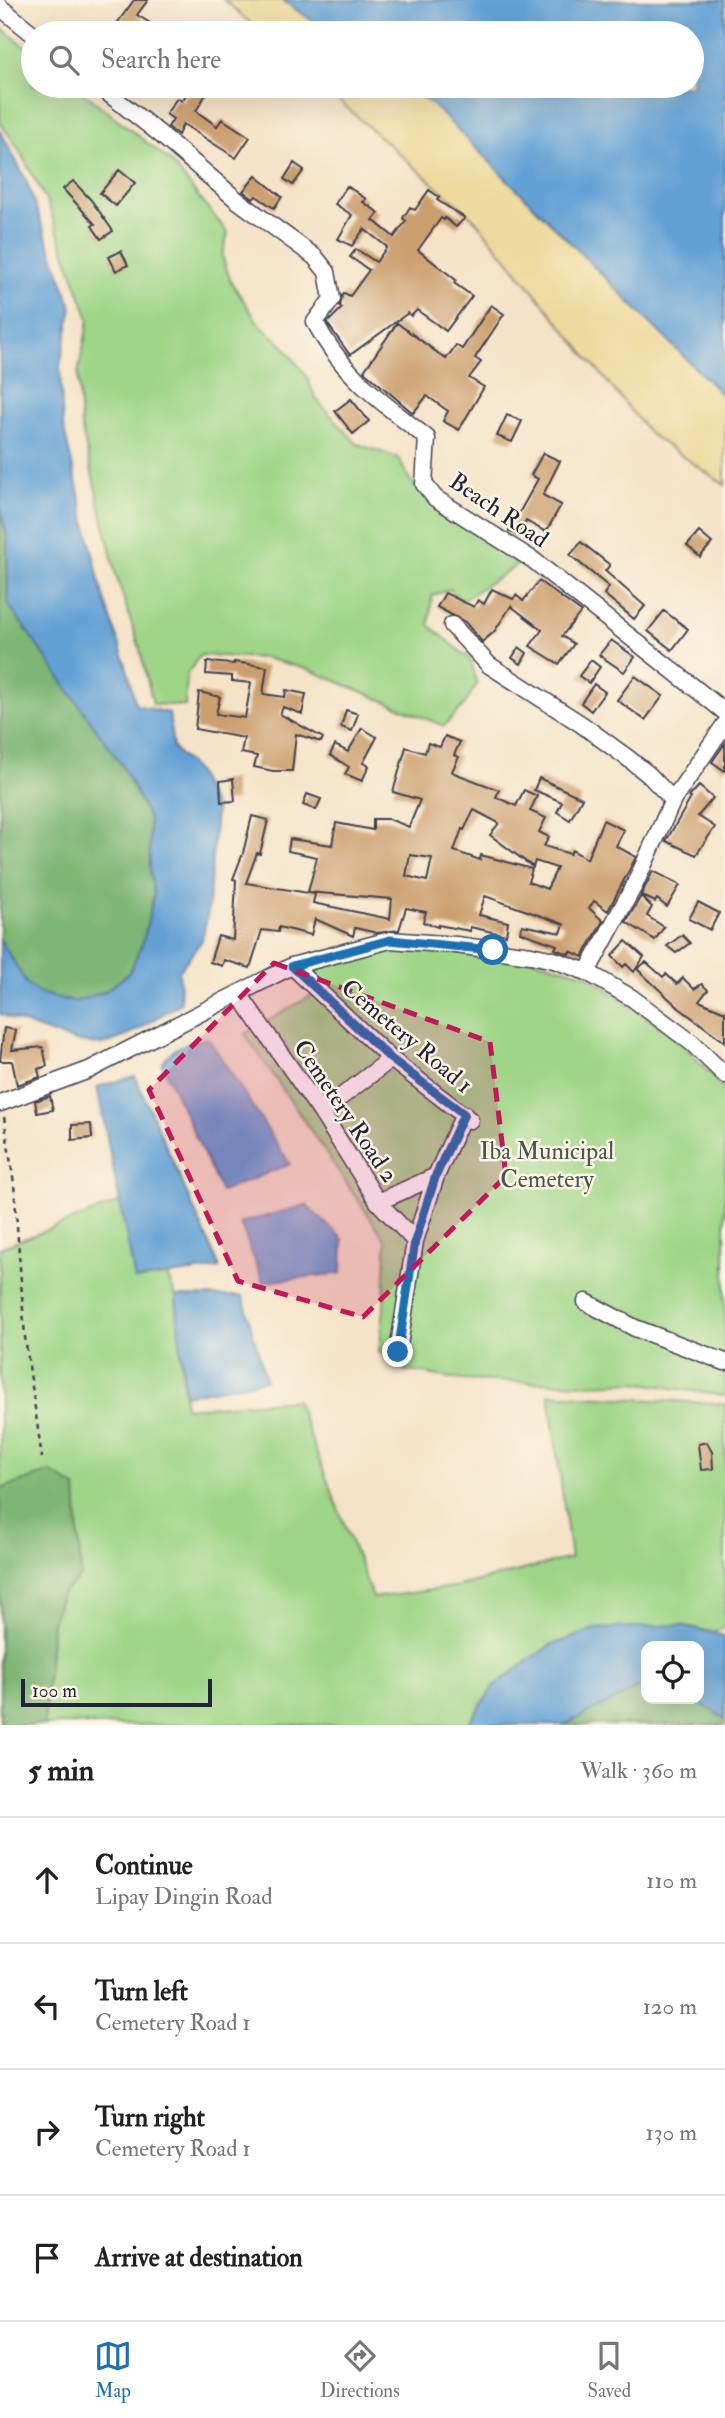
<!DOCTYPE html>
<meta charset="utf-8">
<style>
:root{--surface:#fff;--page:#f2f2f2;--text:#222;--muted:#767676;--line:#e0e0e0;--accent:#1f6fb2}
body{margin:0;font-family:"IM FELL Double Pica",serif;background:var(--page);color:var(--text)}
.controls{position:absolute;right:21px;bottom:21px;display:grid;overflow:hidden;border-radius:14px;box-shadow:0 7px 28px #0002}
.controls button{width:63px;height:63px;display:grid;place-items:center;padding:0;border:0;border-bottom:2px solid var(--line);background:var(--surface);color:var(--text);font:35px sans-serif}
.scale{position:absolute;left:21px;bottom:18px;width:191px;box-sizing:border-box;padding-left:7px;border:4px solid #22223b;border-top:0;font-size:19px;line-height:24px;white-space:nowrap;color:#22223b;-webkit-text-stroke:5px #fcf5e5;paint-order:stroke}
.stop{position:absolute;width:21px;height:21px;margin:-16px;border:5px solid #1f6fb2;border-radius:50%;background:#fff}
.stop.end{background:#1f6fb2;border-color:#fff;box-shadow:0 2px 7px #0008}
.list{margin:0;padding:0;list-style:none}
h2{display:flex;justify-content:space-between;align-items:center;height:91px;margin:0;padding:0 28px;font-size:30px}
h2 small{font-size:23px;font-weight:400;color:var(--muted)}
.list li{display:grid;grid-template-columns:46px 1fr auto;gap:21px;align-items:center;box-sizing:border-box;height:126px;padding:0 28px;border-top:2px solid var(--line)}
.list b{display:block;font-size:26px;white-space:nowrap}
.list p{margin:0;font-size:23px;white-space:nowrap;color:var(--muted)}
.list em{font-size:23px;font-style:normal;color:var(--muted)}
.icon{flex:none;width:38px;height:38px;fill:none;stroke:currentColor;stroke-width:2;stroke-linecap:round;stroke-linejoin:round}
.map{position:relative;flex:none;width:725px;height:1725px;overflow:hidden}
.search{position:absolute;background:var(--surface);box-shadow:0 7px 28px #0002;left:21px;right:21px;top:21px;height:77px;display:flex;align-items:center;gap:18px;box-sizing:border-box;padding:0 24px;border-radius:38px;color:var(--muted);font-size:26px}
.sheet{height:595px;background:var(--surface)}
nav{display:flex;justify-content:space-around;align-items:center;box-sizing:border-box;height:98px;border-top:2px solid var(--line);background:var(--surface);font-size:19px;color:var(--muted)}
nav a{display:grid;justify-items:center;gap:4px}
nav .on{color:var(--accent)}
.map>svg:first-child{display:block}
</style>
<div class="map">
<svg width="725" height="1725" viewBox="0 0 725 1725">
<rect width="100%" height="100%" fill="#fcf5e5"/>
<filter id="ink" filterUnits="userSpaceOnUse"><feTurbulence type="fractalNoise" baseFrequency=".0143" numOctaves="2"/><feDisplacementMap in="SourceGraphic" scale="14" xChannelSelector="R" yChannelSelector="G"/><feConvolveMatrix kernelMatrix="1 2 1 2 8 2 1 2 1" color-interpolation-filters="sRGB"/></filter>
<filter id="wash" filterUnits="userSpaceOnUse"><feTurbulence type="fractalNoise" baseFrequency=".00686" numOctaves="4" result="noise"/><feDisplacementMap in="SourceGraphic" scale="28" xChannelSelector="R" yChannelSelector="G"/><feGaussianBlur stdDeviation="1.57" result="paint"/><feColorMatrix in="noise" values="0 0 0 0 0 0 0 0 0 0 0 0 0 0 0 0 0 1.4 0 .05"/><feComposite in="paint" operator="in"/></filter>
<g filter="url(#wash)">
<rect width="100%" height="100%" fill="#f5e3c8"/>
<!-- green -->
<path fill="#9ed587" stroke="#607c61" stroke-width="2" d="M0,27L33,53V86H75L170,161L228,233L222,256L231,282L260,325L283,345L307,377L316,399L357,444L398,458L410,480L421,493L488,535L517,565L461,601L450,589L432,596L429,625L471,660L477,684L464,705L444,726L310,670L265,658L200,655L187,674L185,706L153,704L140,649L116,575L81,426L78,373L89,319L47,202L18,148L0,122Z
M394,944L532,959L588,975L682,1043L725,1090V1396L635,1382L587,1384L463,1380L404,1370L379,1352L384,1308L386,1241L245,1034L319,991L298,970Z
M120,1202L135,1279L167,1275L176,1296L185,1408L296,1400L373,1598L454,1587L571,1558L549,1394L725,1404V1628L711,1632L682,1625L595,1629L549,1646L495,1685L467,1725H96C79,1722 62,1725 44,1725L52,1622L61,1595L81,1576L0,1489V1248Z"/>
<!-- forest -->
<path fill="#7eb674" stroke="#506c58" stroke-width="2" d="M0,506L7,537L8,604L123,767L150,819V871L154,895L143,942L129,973L104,992L74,1002L39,993L27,984L0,939Z
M50,1472L76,1487L81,1576L61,1595L52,1622L44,1725H0V1489Z
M646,1684V1699H694L725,1719V1725H564Z"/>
<!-- sand -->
<path fill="#eeda9e" stroke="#887e6c" stroke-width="2" d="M224,0H282L330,33H262Z
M322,86H405L434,106L725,398V485L650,434L476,221Z"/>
<!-- water -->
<path fill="#63a1d5" stroke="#426288" stroke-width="2" d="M282,0H725V398L434,106L405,86H692V33H330Z
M0,130L26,180L72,308L60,366L63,425L101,588L127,668L136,705L169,713L173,748L196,771L216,810L208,912L202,940L179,971L181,1003C157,1017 131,1037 104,1044C85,1049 21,1022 0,1014V939L27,984L39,993L74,1002L104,992L129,973L143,942L154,895L150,871L149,819L123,767L8,604L7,537L0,506Z
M208,1038L290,1164L221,1192L162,1064C173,1045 188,1043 208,1038Z
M135,1076L220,1268L135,1280L97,1087Z
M306,1205L343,1239L342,1273L263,1282L240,1223Z
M176,1296H243L266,1380L185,1395Z
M682,1625L725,1636V1719L694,1699H699V1646H646V1684L564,1725H467L495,1685L549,1646L595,1629Z"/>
<g id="blocks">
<!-- building -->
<path fill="#cc9f6e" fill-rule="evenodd" d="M134,0H148L137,15L167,33H110Z
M192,86H211L196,111L217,126L222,119L250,137L236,158L183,124L178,135L168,127L173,119L166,114L177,98L182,101Z
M294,163L304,170L293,185L284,179Z
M119,170L135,183L116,206L100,193Z
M256,176L282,197L274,208L256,196L253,199L243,191Z
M73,181L91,200L113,231L101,239L92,226L95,224L63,189Z
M347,186L366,199L363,202L379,213L373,220L394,237L406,221L403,218L410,207L415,210L429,190L439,197L437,200L465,218L456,227L445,218L444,220L441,218L418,250L456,280L454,283L472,296L446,331L417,310L411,316L408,313L350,355L332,330L327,323L342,308L340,306L342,296L344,293L350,296L369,270L350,257L356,249L376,262L387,247L364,229L352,246L338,239L352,215L335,204Z
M121,251L128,265L116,271L109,257Z
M491,305L504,314L475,358L481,362L469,378L484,387L459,430L443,421L448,411L427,396L413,413L364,371L397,323L446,359L456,345L462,349Z
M351,399L369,421L353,434L335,411Z
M507,415L522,421L512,442L497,436Z
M543,453L560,461L543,495L561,505L546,532L526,521L518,536L509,531L538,479L531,475Z
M699,532L712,543L700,557L687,546Z
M581,542L610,565L605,571L645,606L634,619L604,594L609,587L570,555Z
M539,581L581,612L562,636L574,644L559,664L530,646L542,630L511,606L494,632L482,642L465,622L437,607L445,593L474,607L478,600L484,604L492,589L513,599L516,595L523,601Z
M664,611L688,629L672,650L648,631Z
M611,640L635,657L624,672L599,655Z
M519,647L527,653L521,664L512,658Z
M591,660L600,667L589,683L579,676Z
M207,662L234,664V662L267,667L263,694L285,697L286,690L306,694L302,714L283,707L280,714L323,738L321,742L296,734L292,771H273L254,767L257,756L241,753L244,738L195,729L199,692L220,697L216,714L245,718L251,683L232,681V676L206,674Z
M635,676L663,696L645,720L617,700Z
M594,684L605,692L591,711L581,703Z
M346,710L358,714L352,731L341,727Z
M362,728L377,737L363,763L369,766L362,781L345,774L349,767L330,755L335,745L348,752Z
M445,736L460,742L454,755L459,757L452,771L454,773L499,790L496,797L516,806L524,790L537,796L530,811L546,818L539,832L549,837L544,846L570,854L572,850L587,859L603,820L624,830L616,846L636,857L608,911L594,901L589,908L603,921L583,957L570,951L569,954L555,949L557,945L520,932L522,925L561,933L564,924L485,896L479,915L508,922L506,935L470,927V931L438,925V927L423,922L426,912L406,908L399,930L377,933L355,928L353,936L315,919L311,935L279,927L278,932L262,930L250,968L224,960L222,966L210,962L218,936L233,940L236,880L233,879L243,853L252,816L268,820L260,854L257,853L246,883L315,894L313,903L390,919L392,899L308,892L317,857L288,851L290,839L332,845L336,823L373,830V819H389L409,827L420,800L393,792L406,747L425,753L428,743L440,747ZM474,810L499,823L490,835L533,867L535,861L557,868L547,889L528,882L532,869L481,855L480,860L454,851L462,829L464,830ZM410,855L432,858L427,881L406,876Z
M725,743V771L712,762Z
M539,778L582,798L570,820L557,812L562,802L534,790Z
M233,779L235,801L221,802L220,781Z
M699,786L713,798L698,816L715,827L696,855L666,841L691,798L689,797Z
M307,794L321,799L316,810L303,805Z
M653,871L680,885L667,907L657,899L655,902L641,895Z
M641,896L652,907L647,916L664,927L655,940L626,922Z
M698,902L719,913L710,930L689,919Z
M682,935L690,943L676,953L667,946Z
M626,941L644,957L634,972L626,964L623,967L612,956Z
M646,962L663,977L666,974L677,984L683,978L694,989L702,984L708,990L699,1001L725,1012V1042L679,1008L637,969Z
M4,1028L16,1030L12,1050L43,1047L47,1066L38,1069L40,1077L17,1085L12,1061H0Z
M50,1096L53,1110L37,1113L35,1101Z
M91,1124L92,1138L72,1140V1125Z
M707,1442L712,1452L713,1469L701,1470L698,1444Z"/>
</g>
</g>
<g filter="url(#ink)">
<use href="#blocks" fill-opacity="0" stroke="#423f50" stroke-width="2"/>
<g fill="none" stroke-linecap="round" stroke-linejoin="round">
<defs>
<path id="minor" d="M0,7L33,34
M99,86L160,134L237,200L315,257L327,272L332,299L315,322C341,374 383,403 427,438L424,484L435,498L533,560L725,712
M452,625L489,665L581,724L629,759L649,775L673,800
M292,966L391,1059L470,1120
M587,972L635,884L673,800L725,724
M239,994L321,1112L378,1202L436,1176
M0,1103L89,1070L292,966L390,940L456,945L531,955L554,960L587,972L632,998L692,1043L725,1075
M321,1112L391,1059
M378,1202L415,1241
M586,1302L635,1328L725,1362
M398,1352L415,1241L436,1176L464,1114"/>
</defs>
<!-- minor casing -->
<use href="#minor" stroke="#423f50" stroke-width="19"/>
<!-- path -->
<path stroke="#423f50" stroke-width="2.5" stroke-dasharray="5 5" stroke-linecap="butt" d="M4,1117L14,1184L25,1337L42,1458"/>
<!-- minor -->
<use href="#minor" stroke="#fff" stroke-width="16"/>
</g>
</g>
<g fill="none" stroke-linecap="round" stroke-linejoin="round" filter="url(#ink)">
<!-- route -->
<path stroke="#1f6fb2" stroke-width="9" d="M398,1352L415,1241L436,1175L464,1114L391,1059L292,966L390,940L493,950"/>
</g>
<!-- marked area -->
<path fill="#c2185b" fill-opacity="0.2" stroke="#c2185b" stroke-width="5" stroke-dasharray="14 9" stroke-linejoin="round" d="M274,963L490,1042L506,1176L363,1317L238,1281L149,1090Z"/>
<g text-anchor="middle" stroke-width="5" stroke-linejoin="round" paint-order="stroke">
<!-- street labels -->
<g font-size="24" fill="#22223b" stroke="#fcf5e5">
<text transform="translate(499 510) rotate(34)" y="8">Beach Road</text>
<text transform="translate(407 1036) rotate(40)" y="8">Cemetery Road 1</text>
<text transform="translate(346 1111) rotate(56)" y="8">Cemetery Road 2</text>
</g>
<!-- park labels -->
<g font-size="24" fill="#475852" stroke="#fcf5e5">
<text x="547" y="1159">Iba Municipal<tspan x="547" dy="28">Cemetery</tspan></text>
</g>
</g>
</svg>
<div class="controls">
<button><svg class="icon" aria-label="locate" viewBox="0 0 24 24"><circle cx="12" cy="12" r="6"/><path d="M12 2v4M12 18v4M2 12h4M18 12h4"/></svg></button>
</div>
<div class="scale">100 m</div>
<div class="stop" style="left:493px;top:950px"></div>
<div class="stop end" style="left:398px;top:1352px"></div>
<div class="search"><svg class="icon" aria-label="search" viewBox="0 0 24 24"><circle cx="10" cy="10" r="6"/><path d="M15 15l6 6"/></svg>Search here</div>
</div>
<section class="sheet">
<h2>5 min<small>Walk · 360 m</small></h2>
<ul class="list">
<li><svg class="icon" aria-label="ahead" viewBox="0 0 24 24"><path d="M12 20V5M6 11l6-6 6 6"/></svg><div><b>Continue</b><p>Lipay Dingin Road</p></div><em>110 m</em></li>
<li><svg class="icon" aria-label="left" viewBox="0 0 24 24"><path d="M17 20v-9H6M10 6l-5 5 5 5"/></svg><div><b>Turn left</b><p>Cemetery Road 1</p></div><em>120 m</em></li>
<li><svg class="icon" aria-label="right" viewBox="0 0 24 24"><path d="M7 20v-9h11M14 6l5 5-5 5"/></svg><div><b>Turn right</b><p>Cemetery Road 1</p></div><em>130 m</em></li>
<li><svg class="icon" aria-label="arrive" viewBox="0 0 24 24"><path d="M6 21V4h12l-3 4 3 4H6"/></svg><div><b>Arrive at destination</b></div></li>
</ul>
</section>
<nav>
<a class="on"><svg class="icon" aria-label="map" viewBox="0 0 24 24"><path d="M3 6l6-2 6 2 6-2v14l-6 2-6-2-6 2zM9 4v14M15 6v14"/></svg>Map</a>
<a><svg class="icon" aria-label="directions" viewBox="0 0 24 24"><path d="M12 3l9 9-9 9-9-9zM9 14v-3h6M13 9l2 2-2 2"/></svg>Directions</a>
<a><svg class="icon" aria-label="saved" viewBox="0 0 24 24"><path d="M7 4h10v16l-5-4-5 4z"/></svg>Saved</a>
</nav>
